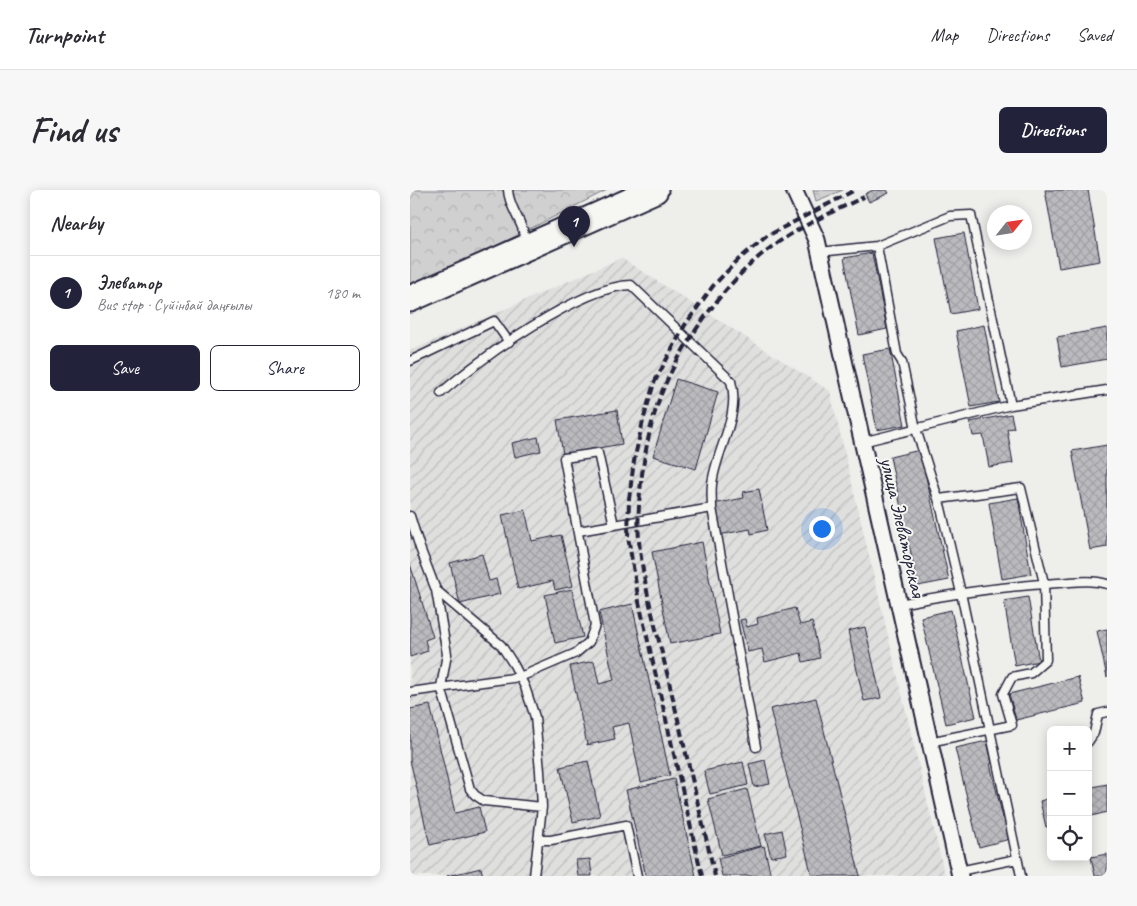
<!DOCTYPE html>
<meta charset="utf-8">
<style>
:root{--surface:#fff;--page:#f7f7f7;--text:#2b2b33;--muted:#7c7c81;--line:#e1e1e2;--accent:#22223b}
body{margin:0;font-family:Caveat,sans-serif;background:var(--page);color:var(--text)}
.controls{position:absolute;right:15px;bottom:15px;display:grid;overflow:hidden;border-radius:8px;box-shadow:0 2px 12px #0003}
.controls button{width:45px;height:45px;display:grid;place-items:center;padding:0;border:0;border-bottom:1px solid var(--line);background:var(--surface);color:var(--text);font:25px sans-serif}
.compass{position:absolute;left:577px;top:15px;width:45px;height:45px;border-radius:50%;background:var(--surface);box-shadow:0 2px 12px #0003;rotate:60deg}
.you{position:absolute;left:411px;top:338px;width:18px;height:18px;margin:-12px;border:4px solid #fff;border-radius:50%;background:#1a73e8;box-shadow:0 0 0 8px #1a73e833}
.badge{display:grid;place-items:center;width:32px;height:32px;border-radius:50%;background:var(--accent);color:#fff;font-size:16px;font-weight:700}
.pin{position:absolute;translate:-50% -41px;filter:drop-shadow(0 1px 2px #0008)}
.pin::after{content:'';position:absolute;top:26px;width:18px;height:15px;background:inherit;clip-path:polygon(0 0,100% 0,50% 100%)}
.list{margin:0;padding:0;list-style:none}
h2{display:flex;justify-content:space-between;align-items:center;height:65px;margin:0;padding:0 20px;font-size:21px}
h2 small{font-size:16px;font-weight:400;color:var(--muted)}
.list li{display:grid;grid-template-columns:32px 1fr auto;gap:15px;align-items:center;box-sizing:border-box;height:75px;padding:0 20px;border-top:1px solid var(--line)}
.list b{display:block;font-size:19px;white-space:nowrap}
.list p{margin:0;font-size:16px;white-space:nowrap;color:var(--muted)}
.list em{font-size:16px;font-style:normal;color:var(--muted)}
.actions{display:flex;gap:10px;padding:15px 20px}
.actions a{flex:1;padding:11px 0;border:1px solid var(--accent);border-radius:8px;text-align:center;font-size:18px;color:var(--accent)}
.actions .main{background:var(--accent);color:#fff}
.icon{flex:none;width:28px;height:28px;fill:none;stroke:currentColor;stroke-width:2;stroke-linecap:round;stroke-linejoin:round}
.map{position:relative;flex:none;width:697px;height:686px;overflow:hidden;border-radius:8px}
header{display:flex;align-items:center;gap:30px;box-sizing:border-box;height:70px;padding:0 25px;background:var(--surface);border-bottom:1px solid var(--line)}
header strong{font-size:24px}
nav{display:flex;gap:28px;margin-inline-start:auto;font-size:18px}
.intro{display:flex;align-items:center;justify-content:space-between;box-sizing:border-box;height:120px;padding:0 30px}
h1{margin:0;font-size:35px}
.button{padding:12px 22px;border-radius:8px;background:var(--accent);color:#fff;font-size:18px;font-weight:700}
main{display:flex;gap:30px;padding:0 30px}
aside{flex:1;background:var(--surface);border-radius:8px;box-shadow:0 2px 12px #0003}
.map>svg:first-child{display:block}
</style>
<header>
<strong>Turnpoint</strong>
<nav><a>Map</a><a>Directions</a><a>Saved</a></nav>
</header>
<div class="intro"><h1>Find us</h1><a class="button">Directions</a></div>
<main>
<aside>
<h2>Nearby<small></small></h2>
<ul class="list">
<li><span class="badge">1</span><div><b>Элеватор</b><p>Bus stop · Сүйінбай даңғылы</p></div><em>180 m</em></li>
</ul>
<div class="actions"><a class="main">Save</a><a>Share</a></div>
</aside>
<div class="map">
<svg width="697" height="686" viewBox="0 0 697 686">
<defs>
<pattern id="industrial-furrows" width="10" height="10" patternUnits="userSpaceOnUse" patternTransform="scale(1.25)"><rect width="10" height="10" fill="#dfdfde"/><path d="M-1 1l2-2M0 10L10 0M9 11l2-2" fill="none" stroke="#bfbfbf"/></pattern>
<pattern id="forest-crowns" width="20" height="18" patternUnits="userSpaceOnUse" patternTransform="scale(1.25)"><rect width="20" height="18" fill="#d0d0d1"/><path d="M2 6a3 3 0 1 1 6 0M12 15a3 3 0 1 1 6 0" fill="none" stroke="#b2b2b4"/></pattern>
<pattern id="building-cross-hatch" width="8" height="8" patternUnits="userSpaceOnUse" patternTransform="scale(1.25)"><rect width="8" height="8" fill="#bbbbbf"/><path d="M0 0l8 8M0 8l8-8" fill="none" stroke="#a0a0a5"/></pattern>
</defs>
<rect width="100%" height="100%" fill="#eeeeeb"/>
<filter id="ink" filterUnits="userSpaceOnUse"><feTurbulence type="fractalNoise" baseFrequency=".02" numOctaves="2"/><feDisplacementMap in="SourceGraphic" scale="10" xChannelSelector="R" yChannelSelector="G"/><feConvolveMatrix kernelMatrix="1 2 1 2 8 2 1 2 1" color-interpolation-filters="sRGB"/></filter>
<g filter="url(#ink)">
<!-- industrial -->
<path fill="url(#industrial-furrows)" d="M211,68L420,201L535,686H0V161Z"/>
<!-- forest -->
<path fill="url(#forest-crowns)" stroke="#797986" d="M0,0H197L80,59L0,94Z
M403,0H433L406,11Z"/>
<!-- building -->
<path fill="url(#building-cross-hatch)" stroke="#22223b" d="M463,0H477L479,3L459,12L455,4Z
M635,0H678L690,71L649,78Z
M554,43L568,119L541,124L526,48Z
M462,63L477,139L449,145L434,68Z
M574,135L589,212L561,217L546,141Z
M697,138V169L652,177L647,147Z
M480,159L495,235L467,240L452,164Z
M266,189L308,202L286,279L243,266Z
M207,220L212,254L153,264L147,230Z
M601,224L604,238L597,239L603,273L579,277L573,245L563,246L560,232Z
M128,247L131,261L105,267L102,253Z
M697,255V357L680,360L662,261Z
M510,260L539,390L508,396L480,267Z
M349,299L357,340L341,344L340,339L309,345L303,314L334,308L333,302Z
M608,308L621,384L592,389L579,313Z
M115,320L122,351L151,345L163,396L145,400L143,391L108,399L92,325Z
M292,352L310,444L260,454L242,362Z
M72,364L79,391L86,389L90,404L50,414L40,373Z
M0,374L23,447L15,450L18,461L0,467Z
M162,399L173,447L145,453L135,405Z
M618,407L629,471L605,476L594,411Z
M222,414L260,585L231,592L219,533L202,537L205,549L177,555L160,476L184,471L189,494L204,490L189,422Z
M385,418L390,435L402,432L410,468L393,472L391,463L355,472L352,459L338,462L330,430L335,429L337,437L348,434L347,428Z
M541,420L566,527L536,534L511,427Z
M455,437L471,508L454,511L438,441Z
M697,439V487L687,441Z
M668,487L675,513L606,530L599,504Z
M406,508L450,686H402L360,519Z
M20,515L45,623L69,617L75,642L20,655L0,570V519Z
M577,551L582,573L580,574L593,628H595L600,649L569,657L545,558Z
M355,570L360,594L344,597L339,574Z
M178,571L190,626L163,632L150,577Z
M333,572L338,595L300,604L294,581Z
M264,589L286,686H236L216,600Z
M697,594V622L678,627V598Z
M337,599L351,656L312,665L298,609Z
M641,608V636L636,637L630,611Z
M372,640L377,664L361,667L355,644Z
M354,656L361,686H312L308,668Z
M697,664V686H685L681,667Z
M180,669L182,686H168L166,670Z
M71,678L73,686H37Z"/>
<g fill="none" stroke-linecap="round" stroke-linejoin="round">
<defs>
<path id="lane" d="M98,0C99,20 116,34 115,54
M467,56L487,164L492,172L506,239L531,318L551,403L611,686
M409,62L467,56L540,26L561,25L601,215L452,252
M0,171L84,131L99,152
M31,203C69,169 171,96 221,95L321,191C331,226 306,260 302,294C301,302 302,310 302,318
M601,215L697,200
M0,326L10,358L26,400L91,455L104,475L115,497L125,527L130,581L132,617L124,686
M204,335L302,318L346,557
M26,400L37,464L31,497L60,599L65,605L74,611L132,617
M489,414C541,404 594,396 648,393C664,392 681,389 697,394
M0,502L110,487L166,463L179,452L185,435L154,268L188,263L204,335L168,341
M519,552L602,535L593,504L602,487L621,483L636,470L634,393L611,298L529,309
M678,552L684,543L688,524L697,522
M128,650H141L216,635L227,686
M549,681L607,669"/>
<path id="street" d="M384,0L407,50L550,686"/>
<path id="primary" d="M0,109L245,0"/>
</defs>
<!-- lane casing -->
<use href="#lane" stroke="#22223b" stroke-width="11"/>
<!-- street casing -->
<use href="#street" stroke="#22223b" stroke-width="19"/>
<!-- primary casing -->
<use href="#primary" stroke="#22223b" stroke-width="29"/>
<!-- lane -->
<use href="#lane" stroke="#f6f6f2" stroke-width="8"/>
<!-- street -->
<use href="#street" stroke="#f6f6f2" stroke-width="15"/>
<!-- primary -->
<use href="#primary" stroke="#f6f6f2" stroke-width="25"/>
<!-- rail -->
<path stroke="#22223b" stroke-width="4" stroke-dasharray="8 4" stroke-linecap="butt" d="M292,686L229,412L218,347L219,309L224,271L233,231L244,193L275,135L303,96L329,69L357,46L445,0
M305,686C289,618 273,551 257,483C247,442 235,401 230,360C224,316 236,238 254,197C275,149 318,89 360,58C389,37 422,22 454,7"/>
</g>
</g>
<g text-anchor="middle" stroke-width="4" stroke-linejoin="round" paint-order="stroke">
<!-- street labels -->
<g font-size="21" fill="#22223b" stroke="#f6f6f2">
<text transform="translate(493 337) rotate(77)" y="7">улица Элеваторская</text>
</g>
</g>
</svg>
<div class="controls">
<button>+</button>
<button>−</button>
<button><svg class="icon" aria-label="locate" viewBox="0 0 24 24"><circle cx="12" cy="12" r="6"/><path d="M12 2v4M12 18v4M2 12h4M18 12h4"/></svg></button>
</div>
<svg class="compass" viewBox="-18 -18 36 36"><path d="M0-13l5 13h-10z" fill="#e53935"/><path d="M0 13l5-13h-10z" fill="#7c7c81"/></svg>
<div class="you"></div>
<div class="pin badge" style="left:164px;top:57px">1</div>
</div>
</main>
